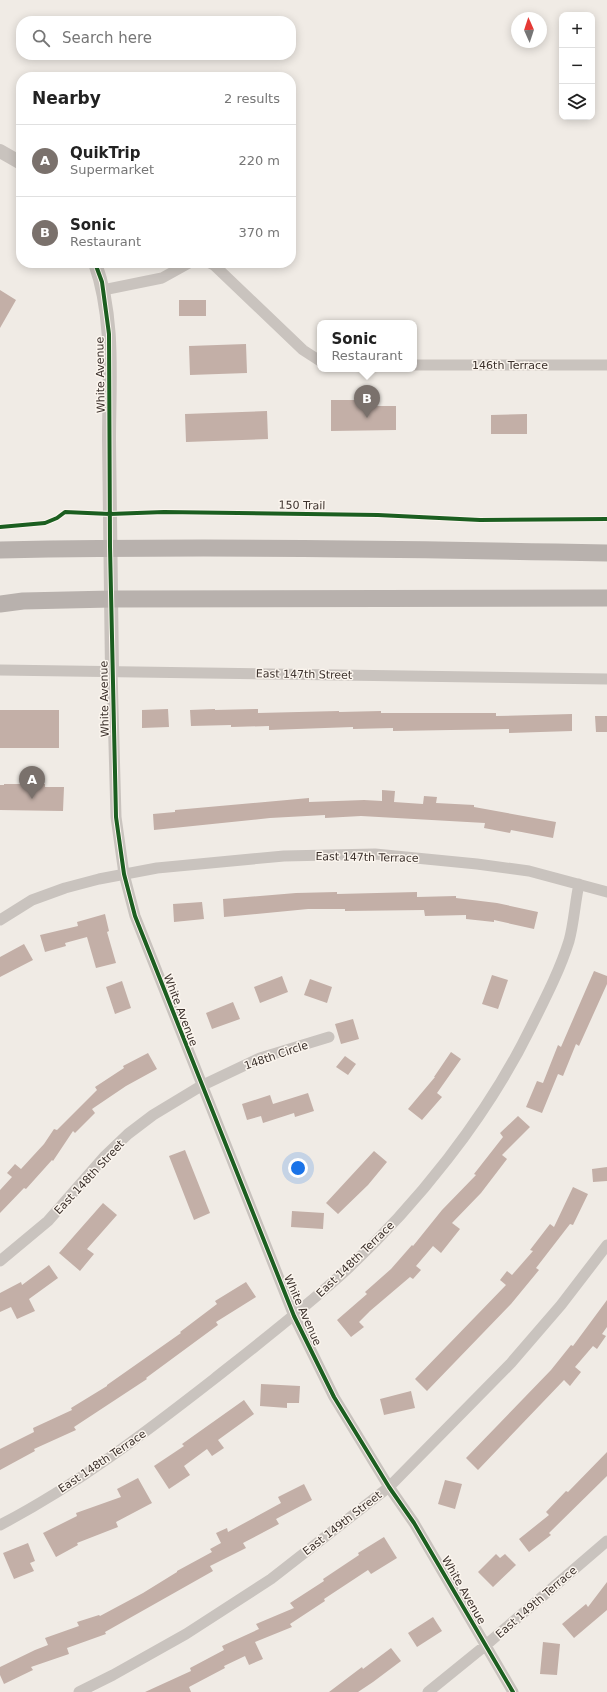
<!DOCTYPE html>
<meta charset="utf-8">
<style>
:root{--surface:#fff;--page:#f6f6f6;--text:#222;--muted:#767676;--line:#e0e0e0;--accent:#7a716c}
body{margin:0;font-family:"DejaVu Sans",sans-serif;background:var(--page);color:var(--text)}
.controls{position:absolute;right:12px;top:12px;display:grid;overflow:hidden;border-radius:8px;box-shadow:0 2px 10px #0003}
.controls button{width:36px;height:36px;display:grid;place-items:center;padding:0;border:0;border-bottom:1px solid var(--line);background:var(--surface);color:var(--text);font:20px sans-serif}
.compass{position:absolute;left:511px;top:12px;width:36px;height:36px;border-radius:50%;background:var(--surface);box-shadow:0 2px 10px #0003;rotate:357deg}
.you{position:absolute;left:298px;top:1168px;width:14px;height:14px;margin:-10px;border:3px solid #fff;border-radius:50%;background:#1a73e8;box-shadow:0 0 0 6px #1a73e833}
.badge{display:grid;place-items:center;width:26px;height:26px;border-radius:50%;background:var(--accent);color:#fff;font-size:13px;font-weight:700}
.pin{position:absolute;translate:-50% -33px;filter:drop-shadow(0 1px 2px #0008)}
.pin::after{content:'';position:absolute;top:21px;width:14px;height:12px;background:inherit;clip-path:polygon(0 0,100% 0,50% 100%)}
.popup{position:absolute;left:317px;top:320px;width:100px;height:52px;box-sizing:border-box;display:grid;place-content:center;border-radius:8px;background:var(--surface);filter:drop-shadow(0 1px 3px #0005);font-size:13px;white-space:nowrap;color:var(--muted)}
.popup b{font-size:15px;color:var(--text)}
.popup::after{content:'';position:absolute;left:50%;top:100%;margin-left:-8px;border:8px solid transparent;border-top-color:var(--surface)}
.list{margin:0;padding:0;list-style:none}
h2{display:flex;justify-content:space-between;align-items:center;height:52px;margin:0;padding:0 16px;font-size:17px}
h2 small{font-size:13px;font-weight:400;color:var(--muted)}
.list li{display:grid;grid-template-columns:26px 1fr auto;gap:12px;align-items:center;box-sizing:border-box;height:72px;padding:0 16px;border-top:1px solid var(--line)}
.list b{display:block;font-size:15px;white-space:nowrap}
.list p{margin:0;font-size:13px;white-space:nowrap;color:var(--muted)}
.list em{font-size:13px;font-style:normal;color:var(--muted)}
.icon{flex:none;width:22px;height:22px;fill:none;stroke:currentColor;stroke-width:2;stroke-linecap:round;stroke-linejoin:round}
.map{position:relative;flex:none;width:607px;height:1692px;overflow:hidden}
.search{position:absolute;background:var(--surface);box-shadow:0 2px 10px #0003;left:16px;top:16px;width:280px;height:44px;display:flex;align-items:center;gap:10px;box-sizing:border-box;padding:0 14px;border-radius:16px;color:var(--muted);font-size:15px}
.panel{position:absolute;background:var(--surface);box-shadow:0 2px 10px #0003;left:16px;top:72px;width:280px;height:196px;border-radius:16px}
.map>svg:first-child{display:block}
</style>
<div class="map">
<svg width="607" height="1692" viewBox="0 0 607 1692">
<rect width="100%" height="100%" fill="#f0ebe5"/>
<!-- building -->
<path fill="#c3afa7" d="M0,290L16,300L0,328Z
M179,300H206V316H179Z
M246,344L247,373L190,375L189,346Z
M331,400H370V406H396V430L331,431Z
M267,411L268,439L186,442L185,414Z
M527,414V434H491V415Z
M168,709L169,727L142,728V710Z
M215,709V710L258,709V713L339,711V712L381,711V713H496V716L572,714V731L509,733V729L393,731V728L353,729V727L269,730V726L231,727V725L191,726L190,710Z
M0,710H59V748H0Z
M595,716H607V732H596Z
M4,784H45V787H64L63,811L0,810V785H4Z
M382,790L395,791L394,802L423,804L424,796L437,797L436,803L474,805V807L556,822L553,838L511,830L510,833L484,828L485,823L361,816L325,818V815L270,818L154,830L153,814L175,812V810L309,798V802L364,800L382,801Z
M337,892V894L417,892V897L456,896V898L497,903L538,912L534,929L494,920V922L466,919V915L425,916L424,910L345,911V909H308L224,917L223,899L296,893Z
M202,902L204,919L174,922L173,904Z
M105,914L109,931L107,932L116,963L96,968L87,937L65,943L66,946L45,952L40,935L78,926L77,922Z
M24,944L33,960L0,977V957Z
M594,971L607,976V984L579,1046L576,1044L563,1076L558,1074L542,1113L526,1107L537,1081L543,1083L558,1045L561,1047Z
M492,975L508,980L498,1009L482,1004Z
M282,976L288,992L260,1003L254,987Z
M310,979L332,987L327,1003L304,995Z
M122,981L131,1008L115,1014L106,987Z
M233,1002L240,1019L212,1029L206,1013Z
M353,1019L359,1039L341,1044L335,1024Z
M451,1052L461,1059L437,1093L442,1097L422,1120L408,1109L435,1077H434Z
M148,1053L157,1069L126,1086L92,1109L95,1113L75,1133L73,1131L53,1161L52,1160L26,1189L24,1188L0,1213V1190L12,1177L7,1173L15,1164L21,1169L44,1144L54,1129L57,1130L97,1090L95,1087L124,1068L123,1066Z
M345,1056L356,1064L348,1075L336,1067Z
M308,1093L314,1111L295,1117L294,1113L263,1123L261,1116L247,1120L242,1104L270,1095L273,1104Z
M518,1116L530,1127L502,1155L507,1159L481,1193L452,1223L460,1229L441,1253L433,1246L416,1266L421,1270L413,1279L410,1277L370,1311L359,1322L364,1327L351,1337L337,1320L367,1294L365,1292L391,1269L412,1245L413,1246L442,1210L476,1175L474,1174L503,1137L500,1133Z
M185,1150L210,1213L194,1220L169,1156Z
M374,1151L387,1162L368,1185L338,1214L326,1203Z
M607,1167V1181L593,1182L592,1169Z
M573,1187L588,1194L573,1225L570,1224L536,1268L539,1270L511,1304L427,1391L415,1379L506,1285L500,1280L507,1271L512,1275L533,1251L530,1250L550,1224L554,1227Z
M103,1203L117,1215L87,1249L94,1254L80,1271L59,1253Z
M292,1211L324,1213L323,1229L291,1227Z
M49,1265L58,1278L29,1299L35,1311L17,1319L11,1307L0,1312V1293L21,1282L22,1285Z
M246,1282L256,1297L216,1322L218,1325L146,1378L147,1379L74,1427L76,1430L34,1449L35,1451L0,1470V1449L34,1432L33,1428L72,1410L71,1408L107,1386V1385L181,1333L180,1332L217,1304L215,1301Z
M607,1300V1327L602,1334L606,1336L597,1349L593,1346L575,1367L581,1372L570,1386L564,1380L478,1470L466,1458L551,1370L571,1345L573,1346Z
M261,1384L300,1386L299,1403H287V1408L260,1406Z
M411,1391L415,1408L384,1415L380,1399Z
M244,1400L254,1414L218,1440L224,1448L212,1456L207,1449L184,1466L190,1475L169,1489L154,1466L184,1446L182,1444Z
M607,1452V1476L549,1533L551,1535L529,1552L519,1539L549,1515L546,1512L566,1491L568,1492Z
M138,1478L152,1503L116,1522L118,1527L77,1543L78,1545L56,1557L43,1533L77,1516L76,1513L121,1497L117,1489Z
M445,1480L462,1484L455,1509L438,1504Z
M304,1484L312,1500L276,1519L279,1524L243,1543L246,1548L210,1566L213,1571L105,1632L106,1634L67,1648L69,1654L31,1667L33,1670L4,1684L0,1675V1667L35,1650L48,1645L45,1638L79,1626L77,1622L99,1615L100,1616L143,1593L177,1572V1571L212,1552L210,1549L221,1543L216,1533L227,1528L228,1532L281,1503L278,1497Z
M384,1537L397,1558L371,1574L368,1570L324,1599L325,1601L290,1624L292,1627L255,1642L263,1659L249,1665L245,1656L224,1666L225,1668L189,1687L191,1692H145L191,1671L190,1668L224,1650L222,1646L259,1629L256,1624L294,1608L290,1603L324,1581L323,1579L359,1555L358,1553Z
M28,1543L35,1561L30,1563L34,1571L14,1579L3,1553Z
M496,1554L500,1558L505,1554L516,1565L493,1587L478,1572Z
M607,1582V1610L574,1638L562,1624L586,1604L588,1607Z
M433,1617L442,1631L417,1647L408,1633Z
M543,1642L560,1644L557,1675L540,1674Z
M391,1648L401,1661L373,1682L358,1692H329L362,1667L363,1669Z"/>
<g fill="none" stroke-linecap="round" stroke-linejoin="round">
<!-- minor -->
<path stroke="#c9c3be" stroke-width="11" d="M210,263L214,265L303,350L320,361
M103,290L162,278L189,263
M414,365H607
M0,670L607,679
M112,671L116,817L124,874L135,916L294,1316L334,1397L389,1487L414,1523L513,1692
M0,920L32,900L65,888L99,879L157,868L284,856L375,854L477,864L529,871L607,892
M0,1261L48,1221L105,1156L128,1134L153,1115L201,1086L260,1058L329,1037
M0,1525C77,1485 146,1432 214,1379C257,1345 301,1311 342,1274C416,1206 487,1117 531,1027C545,999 560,970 569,941C574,923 575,902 579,884
M79,1692L113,1675L186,1634L271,1579L389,1487L511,1363L561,1305L607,1245
M428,1692L486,1645L607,1541"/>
<!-- tertiary -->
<path stroke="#c9c3be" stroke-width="14" d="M0,151L21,163
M95,263C115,319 109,382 109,440C110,517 111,594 112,671"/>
<!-- primary -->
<path stroke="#b8b1ad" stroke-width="17" d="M0,550C202,546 405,549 607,553
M0,604L23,601L111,599L607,598"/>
<defs>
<path id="cycleway" d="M95,263L102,282L109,334L110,547L116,817L124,874L135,916L294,1316L334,1397L389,1487L414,1523L513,1692
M0,527L45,523L57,518L65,512L110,514L164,512L378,515L480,520L607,519"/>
</defs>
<!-- cycleway casing -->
<use href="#cycleway" stroke="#fbf5ee" stroke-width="6"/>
<!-- cycleway -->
<use href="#cycleway" stroke="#1b5e20" stroke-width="4"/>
</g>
<g text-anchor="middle" stroke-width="3" stroke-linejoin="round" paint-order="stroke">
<!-- street labels -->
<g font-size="11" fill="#3b302b" stroke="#fbf5ee">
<text x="510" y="369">146th Terrace</text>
<text transform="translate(100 375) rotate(-91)" y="4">White Avenue</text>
<text transform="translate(302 505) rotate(1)" y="4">150 Trail</text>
<text transform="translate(304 674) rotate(1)" y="4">East 147th Street</text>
<text transform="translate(104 699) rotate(-91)" y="4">White Avenue</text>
<text transform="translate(367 857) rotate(1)" y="4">East 147th Terrace</text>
<text transform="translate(181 1010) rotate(69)" y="4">White Avenue</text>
<text transform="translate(276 1055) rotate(-19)" y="4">148th Circle</text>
<text transform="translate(89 1177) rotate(-47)" y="4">East 148th Street</text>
<text transform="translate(355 1259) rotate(-44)" y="4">East 148th Terrace</text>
<text transform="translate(303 1310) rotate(66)" y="4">White Avenue</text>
<text transform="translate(102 1461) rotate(-34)" y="4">East 148th Terrace</text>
<text transform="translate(342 1523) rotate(-38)" y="4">East 149th Street</text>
<text transform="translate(464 1590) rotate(60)" y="4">White Avenue</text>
<text transform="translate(536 1602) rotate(-41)" y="4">East 149th Terrace</text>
</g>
</g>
</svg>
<div class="controls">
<button>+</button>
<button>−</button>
<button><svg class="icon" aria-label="layers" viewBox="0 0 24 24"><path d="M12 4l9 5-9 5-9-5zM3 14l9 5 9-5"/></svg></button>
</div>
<svg class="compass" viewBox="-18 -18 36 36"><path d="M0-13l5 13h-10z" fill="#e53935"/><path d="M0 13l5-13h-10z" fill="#767676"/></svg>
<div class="you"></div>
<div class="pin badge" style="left:32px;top:799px">A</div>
<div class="pin badge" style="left:367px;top:418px">B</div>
<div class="popup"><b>Sonic</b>Restaurant</div>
<div class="search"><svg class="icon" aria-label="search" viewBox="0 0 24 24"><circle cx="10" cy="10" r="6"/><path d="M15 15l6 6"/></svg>Search here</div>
<section class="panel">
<h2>Nearby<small>2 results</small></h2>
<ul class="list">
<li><span class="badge">A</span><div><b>QuikTrip</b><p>Supermarket</p></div><em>220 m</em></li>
<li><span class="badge">B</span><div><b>Sonic</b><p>Restaurant</p></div><em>370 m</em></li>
</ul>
</section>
</div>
